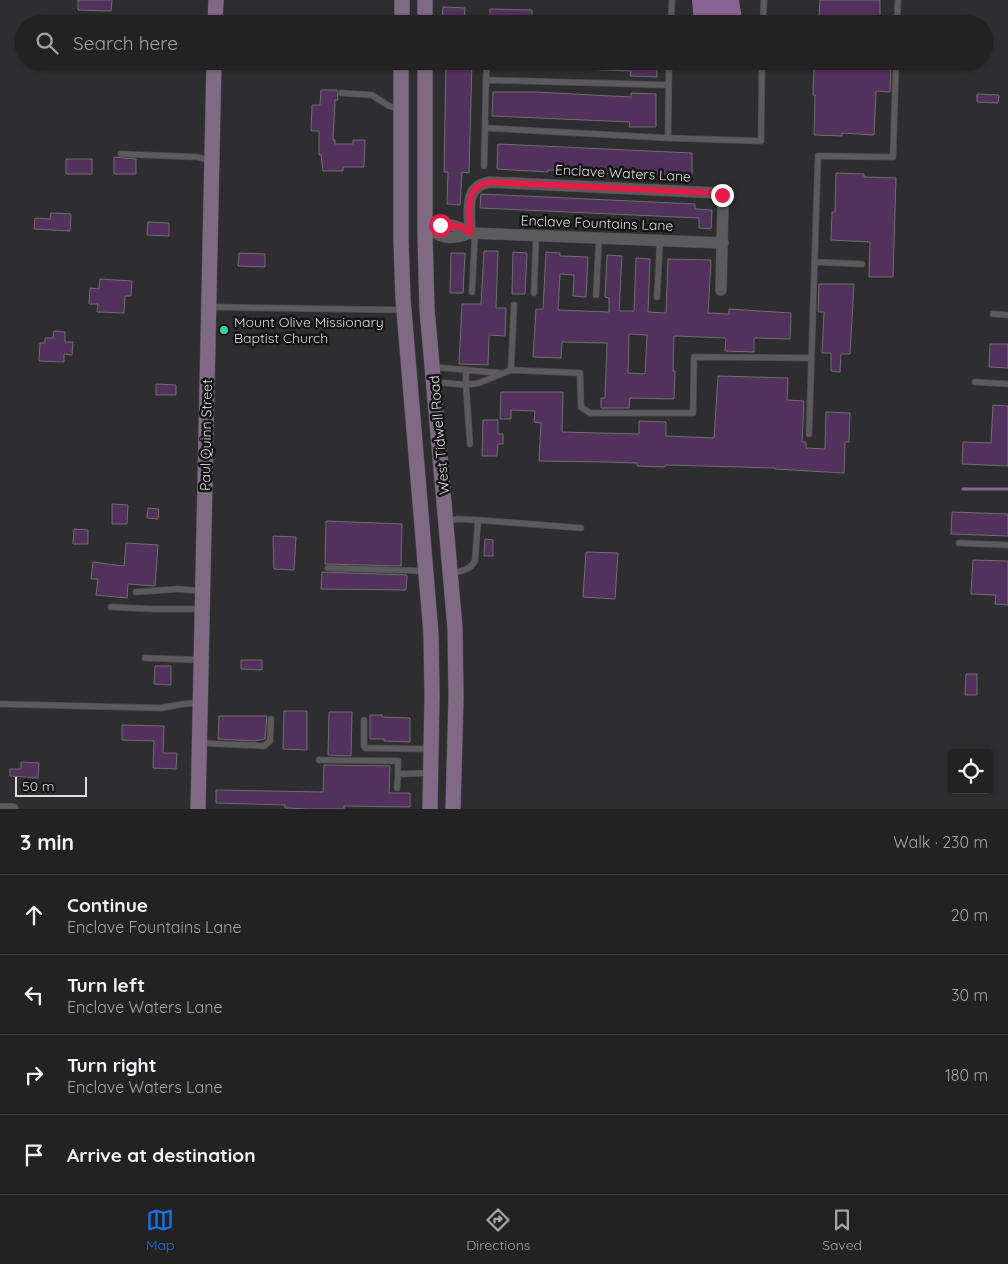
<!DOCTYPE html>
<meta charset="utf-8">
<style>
:root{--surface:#222223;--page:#2e2f30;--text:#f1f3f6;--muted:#a2a4a6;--line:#3f3f41;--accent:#1a73e8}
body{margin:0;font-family:Quicksand,sans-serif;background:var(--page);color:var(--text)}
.controls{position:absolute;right:15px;bottom:15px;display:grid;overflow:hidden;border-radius:5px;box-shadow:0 1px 4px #0004}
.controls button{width:45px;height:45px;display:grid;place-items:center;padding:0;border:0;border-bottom:1px solid var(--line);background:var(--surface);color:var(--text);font:25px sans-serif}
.scale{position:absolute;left:15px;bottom:12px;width:72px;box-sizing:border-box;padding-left:5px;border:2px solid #dcdbdd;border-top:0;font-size:14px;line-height:18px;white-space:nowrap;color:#dcdbdd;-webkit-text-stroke:4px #161516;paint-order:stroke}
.stop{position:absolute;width:15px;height:15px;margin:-11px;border:4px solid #e11d48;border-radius:50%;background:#fff}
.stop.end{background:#e11d48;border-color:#fff;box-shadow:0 1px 5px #0008}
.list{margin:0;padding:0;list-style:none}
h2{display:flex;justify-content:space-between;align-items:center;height:65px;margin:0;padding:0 20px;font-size:21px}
h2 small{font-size:16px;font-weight:400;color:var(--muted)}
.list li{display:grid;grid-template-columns:32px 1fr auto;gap:15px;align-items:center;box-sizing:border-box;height:80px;padding:0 20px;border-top:1px solid var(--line)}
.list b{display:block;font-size:19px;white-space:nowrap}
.list p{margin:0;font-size:16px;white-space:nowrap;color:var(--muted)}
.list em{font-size:16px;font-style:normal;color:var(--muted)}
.icon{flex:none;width:28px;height:28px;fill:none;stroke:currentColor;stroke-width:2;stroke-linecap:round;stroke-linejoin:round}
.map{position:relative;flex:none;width:1008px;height:809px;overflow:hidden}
.search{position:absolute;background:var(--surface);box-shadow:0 1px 4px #0004;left:15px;right:15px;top:15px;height:55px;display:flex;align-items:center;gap:12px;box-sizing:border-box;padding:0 18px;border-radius:28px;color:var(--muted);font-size:19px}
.sheet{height:385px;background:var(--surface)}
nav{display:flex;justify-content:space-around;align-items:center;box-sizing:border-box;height:70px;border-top:1px solid var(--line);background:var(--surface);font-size:14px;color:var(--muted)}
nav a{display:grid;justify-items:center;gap:2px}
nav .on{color:var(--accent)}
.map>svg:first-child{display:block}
</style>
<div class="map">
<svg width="1008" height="809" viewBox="0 0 1008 809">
<rect width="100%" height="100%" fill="#2e2d2f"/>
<!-- water -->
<path fill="#876392" d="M692,0H739L742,18L737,24H694Z"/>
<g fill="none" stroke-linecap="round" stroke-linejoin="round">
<!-- stream -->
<path stroke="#876392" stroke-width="3" d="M963,489H1008"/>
</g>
<!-- building -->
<path fill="#53315d" stroke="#6f6d6f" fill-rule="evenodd" d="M78,0H112L111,11L78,10Z
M820,0H880V24L819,22Z
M443,7L465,8L464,19H442Z
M490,9L532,10V21L490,19Z
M446,61H472L469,173L462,172L460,205L447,204L448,172H444Z
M581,61H657V77L630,76L631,71L581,69Z
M881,63L891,64L890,92L876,91L874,135L842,133V136L814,135L815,95H813L814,67L881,68Z
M321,90H337L338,100H335L333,140H335V144H353V140H365L364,167H343V171H323L321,155H319V131H311L312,105H320Z
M493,92H535L631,97V93L656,94V127H629L630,122L492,116Z
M977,94L999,95L998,103L977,102Z
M498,144L692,153V176L669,177V174L641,175V173H618L604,174V176L567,174V171L548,170V172L497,169Z
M114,157L136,159V174H114Z
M66,159H92V174H66Z
M836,173L864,174V177L896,178L893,277H869L870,242L831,240L832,212H835Z
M481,194L695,204V209L712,210L711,229L699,228V218L480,208Z
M51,213L71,214L70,231L34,229L35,218L50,219Z
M148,222L169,223V236L147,235Z
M484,251H498L496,308H506L505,336L489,335L488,365L459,364L462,304H481Z
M513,252L527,253L525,294H512Z
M546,252L560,253V256L588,257L586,297L573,296L574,275L560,274L558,310L609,312V298L605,297L607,255L622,256L619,311H634L636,258L650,259L648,312L666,313L668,259L711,260L708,313L729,314V309L791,313L790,339L754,338V352L725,351L726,338L674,336L673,371H675L674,399L630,398L629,408H601V398H605L607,343L562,342L561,358L533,357L536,309H543ZM629,334L647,335L645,374L628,373Z
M239,253L265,254V267L238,266Z
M451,253H465L463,293H450Z
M100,279L132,281L131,296H125L124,313L97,312L98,304H89L90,288L99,289Z
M819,284H854L850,354H841L840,372L831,371V353H822L824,312H818Z
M54,331L65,332V342H73L72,355L64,354V362L39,361L40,343H45V338H53Z
M990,344H1008V368L989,367Z
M718,376L788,378L787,400L804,401L802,442H806V448L825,449L826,412L850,413L849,442H845L844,473L775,469V468L666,465L665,467L637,466V463L605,462L539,461L541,423L534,422L535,411L511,410V419H500L501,392H563L562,432L639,434V421L666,422V436L714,438Z
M156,384L176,385V395H156Z
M993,405L1008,406V466L962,464L963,442L991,443Z
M483,420H498V434H503V444H498L497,456H482Z
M112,504L128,505L127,524H112Z
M148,508L159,509L158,519L147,518Z
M952,512L1008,514V536L951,534Z
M326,521L402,524L401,566L325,564Z
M74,529L88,530V544H73Z
M273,536L296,537L294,570L274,569Z
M485,539L493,540V556H484Z
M126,543L158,545L155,586L128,584L127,598L96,595L98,579H91L93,562L124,566Z
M586,552L618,553L615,599L583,597Z
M973,560L1008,561V605L995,604L996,595L971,594Z
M322,572L407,575L406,590L321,589Z
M241,660H262V670L241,669Z
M155,666H171V685L154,684Z
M966,674H977V695H965Z
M284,711H307V750L283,749Z
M329,712H352L351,756L328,755Z
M370,715H382V717L410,718V742L384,741V739H370Z
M219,716H267L265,739L255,741L218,739Z
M122,725L164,726L163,753H177L176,769L153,768L154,741L122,740Z
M21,762L39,763L38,778L10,776V769H21Z
M324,765L390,766L389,793H410V807L344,806V809H310L285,808V805L216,803V790L323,792Z"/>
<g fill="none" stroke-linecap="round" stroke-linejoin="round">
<defs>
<path id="lane" d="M671,24L672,0
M763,24L764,0
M897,24L898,0
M486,80L487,61
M668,85L486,80L485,128L668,138L669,61
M341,93L372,95L389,106L399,109
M668,138L761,141L762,61
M121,154L197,157L210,160
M484,166L485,128
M815,262L862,264
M472,292L475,234
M534,293L536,236
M596,295L599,238
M657,297L660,241
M211,307L404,310
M993,314L1008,315
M433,367L500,373
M466,370V385L470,444
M511,370L514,305
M434,382L466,385L479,383L511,370L580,373L581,407L590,413H693L694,357L811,358
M975,382L1008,384
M809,434L818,156L893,157L896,61
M478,520L581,528
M446,521L458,519L478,520L475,561C470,570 462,571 452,573
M959,543L1008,545
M328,568L424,571
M136,592L178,589L202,591
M111,607L155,609H202
M145,658L201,660
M0,704L161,708L183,704L200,703
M364,720V746L365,748L431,749
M201,743L264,746L270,741L271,719
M319,760L398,761V774L429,773
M397,788L398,774"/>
<path id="street" d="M425,230C432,230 435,226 441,225C452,223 461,228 470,233
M430,230C445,240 454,239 470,233L723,243
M470,233C470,212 463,186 490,182L717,193L721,195L723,202L721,290
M0,809H13"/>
<path id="secondary" d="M215,24L216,0
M402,24V0
M425,24V0
M401,61V240L403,299L431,634L432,696L430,809
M425,61V235L427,309L455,628L456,698L453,809
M198,809L214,61"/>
</defs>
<!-- lane casing -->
<use href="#lane" stroke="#49484a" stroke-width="7"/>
<!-- street casing -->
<use href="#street" stroke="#49484a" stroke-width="12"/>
<!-- secondary casing -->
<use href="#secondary" stroke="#49484a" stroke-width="16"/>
<!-- lane -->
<use href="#lane" stroke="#5c5a5c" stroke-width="5.5"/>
<!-- street -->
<use href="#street" stroke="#5c5a5c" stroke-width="11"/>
<!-- secondary -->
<use href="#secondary" stroke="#7f6985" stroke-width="15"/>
</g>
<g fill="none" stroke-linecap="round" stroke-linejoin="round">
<!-- route -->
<path stroke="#e11d48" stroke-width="6" d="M440,225L459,226L470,233C470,212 463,186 490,182L717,193L722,195"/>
</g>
<!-- markers -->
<circle fill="#37d4a6" stroke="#161516" stroke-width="2" cx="224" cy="330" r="5"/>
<g text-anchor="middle" stroke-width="5" stroke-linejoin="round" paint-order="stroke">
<!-- street labels -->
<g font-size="14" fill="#dcdbdd" stroke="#161516">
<text transform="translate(623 173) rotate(3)" y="5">Enclave Waters Lane</text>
<text transform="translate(597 223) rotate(2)" y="5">Enclave Fountains Lane</text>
<text transform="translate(206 435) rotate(-89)" y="5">Paul Quinn Street</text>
<text transform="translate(439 435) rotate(-95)" y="5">West Tidwell Road</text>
</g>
<!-- poi labels -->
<g font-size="14" fill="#dcdbdd" stroke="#161516" text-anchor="start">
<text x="234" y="327">Mount Olive Missionary<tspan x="234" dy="16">Baptist Church</tspan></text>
</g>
</g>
</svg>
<div class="controls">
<button><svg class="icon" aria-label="locate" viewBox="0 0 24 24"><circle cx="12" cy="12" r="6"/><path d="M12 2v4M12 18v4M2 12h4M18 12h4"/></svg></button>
</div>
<div class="scale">50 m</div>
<div class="stop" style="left:440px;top:225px"></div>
<div class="stop end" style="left:722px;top:195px"></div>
<div class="search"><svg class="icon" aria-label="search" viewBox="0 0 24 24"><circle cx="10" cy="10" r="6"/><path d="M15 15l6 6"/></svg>Search here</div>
</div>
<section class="sheet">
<h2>3 min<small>Walk · 230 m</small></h2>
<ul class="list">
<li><svg class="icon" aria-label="ahead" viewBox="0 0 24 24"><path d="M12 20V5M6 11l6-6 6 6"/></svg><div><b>Continue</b><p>Enclave Fountains Lane</p></div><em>20 m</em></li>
<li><svg class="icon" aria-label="left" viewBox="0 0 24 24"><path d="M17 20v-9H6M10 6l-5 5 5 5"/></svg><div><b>Turn left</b><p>Enclave Waters Lane</p></div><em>30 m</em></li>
<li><svg class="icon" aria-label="right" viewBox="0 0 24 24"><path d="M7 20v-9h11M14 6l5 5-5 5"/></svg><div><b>Turn right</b><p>Enclave Waters Lane</p></div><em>180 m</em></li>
<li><svg class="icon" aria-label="arrive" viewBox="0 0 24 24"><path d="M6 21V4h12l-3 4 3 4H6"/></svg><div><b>Arrive at destination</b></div></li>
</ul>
</section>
<nav>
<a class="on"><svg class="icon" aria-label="map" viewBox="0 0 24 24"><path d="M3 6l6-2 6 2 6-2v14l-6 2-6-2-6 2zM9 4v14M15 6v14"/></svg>Map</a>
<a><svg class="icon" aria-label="directions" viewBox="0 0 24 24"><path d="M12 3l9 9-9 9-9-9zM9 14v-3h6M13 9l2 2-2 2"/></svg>Directions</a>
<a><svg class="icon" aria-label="saved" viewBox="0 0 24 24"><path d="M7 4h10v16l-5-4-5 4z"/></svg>Saved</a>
</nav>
